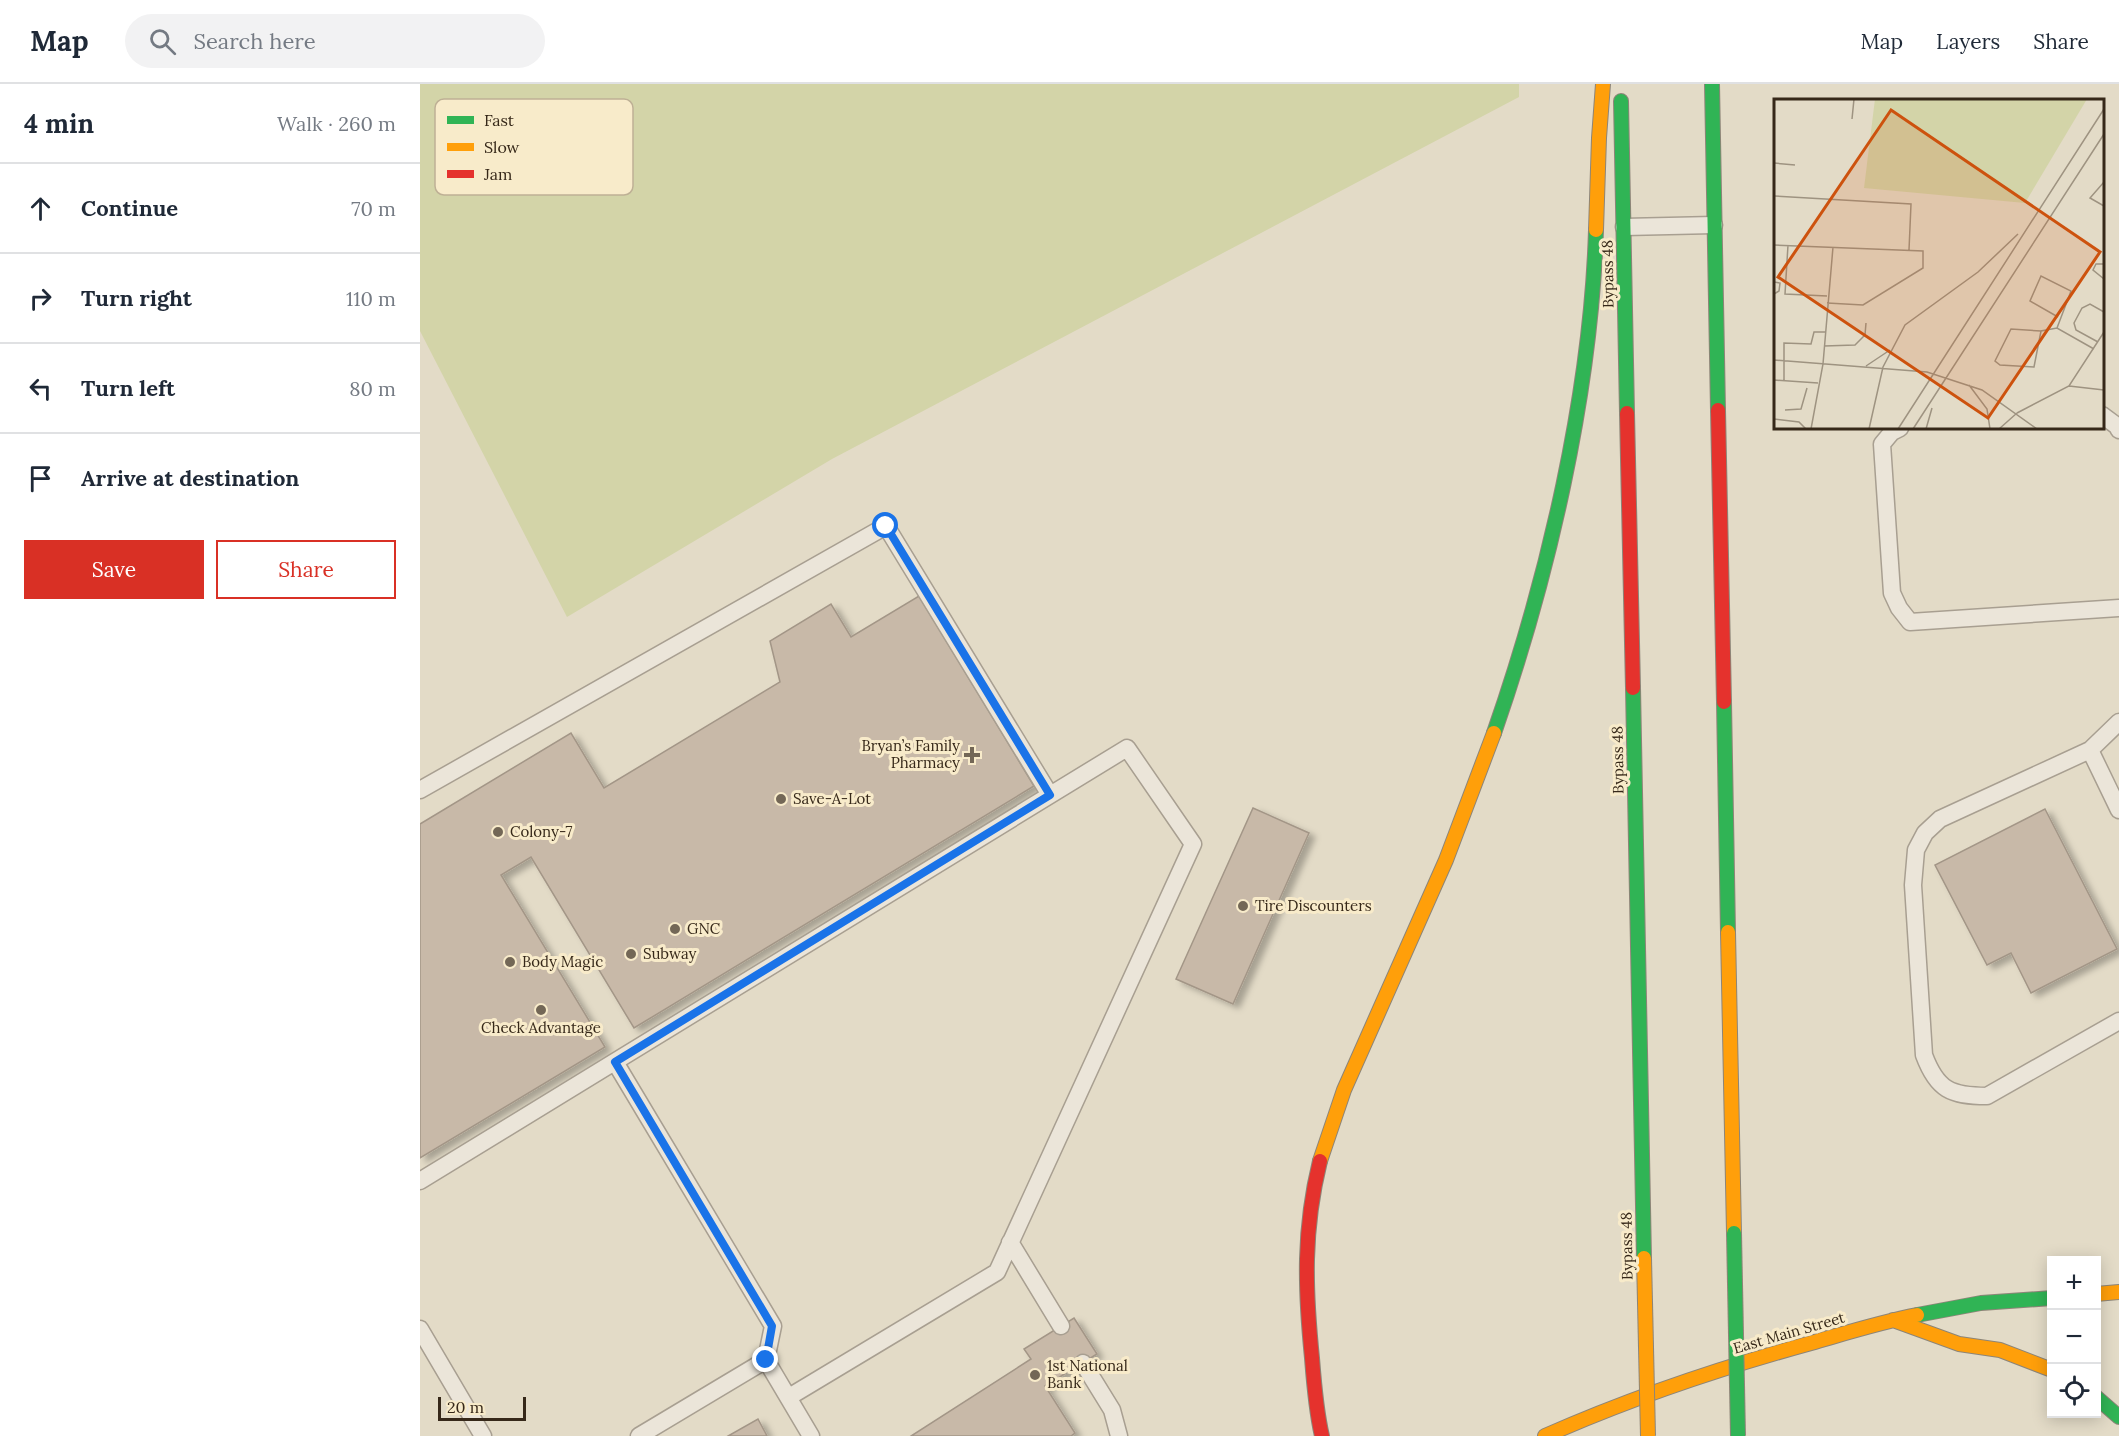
<!DOCTYPE html>
<meta charset="utf-8">
<style>
:root{--surface:#fff;--page:#f2f2f3;--text:#1f2937;--muted:#747a83;--line:#e0e1e3;--accent:#d93025}
body{margin:0;font-family:Lora,serif;background:var(--page);color:var(--text)}
.controls{position:absolute;right:18px;bottom:18px;display:grid;overflow:hidden;border-radius:0px;box-shadow:0 3px 15px #0003}
.controls button{width:54px;height:54px;display:grid;place-items:center;padding:0;border:0;border-bottom:2px solid var(--line);background:var(--surface);color:var(--text);font:30px sans-serif}
.scale{position:absolute;left:18px;bottom:15px;width:88px;box-sizing:border-box;padding-left:6px;border:3px solid #362819;border-top:0;font-size:16px;line-height:21px;white-space:nowrap;color:#362819;-webkit-text-stroke:4px #f8ebca;paint-order:stroke}
.stop{position:absolute;width:18px;height:18px;margin:-14px;border:4px solid #1a73e8;border-radius:50%;background:#fff}
.stop.end{background:#1a73e8;border-color:#fff;box-shadow:0 2px 6px #0008}
.list{margin:0;padding:0;list-style:none}
h2{display:flex;justify-content:space-between;align-items:center;height:78px;margin:0;padding:0 24px;font-size:26px}
h2 small{font-size:20px;font-weight:400;color:var(--muted)}
.list li{display:grid;grid-template-columns:39px 1fr auto;gap:18px;align-items:center;box-sizing:border-box;height:90px;padding:0 24px;border-top:2px solid var(--line)}
.list b{display:block;font-size:22px;white-space:nowrap}
.list em{font-size:20px;font-style:normal;color:var(--muted)}
.actions{display:flex;gap:12px;padding:18px 24px}
.actions a{flex:1;padding:14px 0;border:2px solid var(--accent);border-radius:0px;text-align:center;font-size:21px;color:var(--accent)}
.actions .main{background:var(--accent);color:#fff}
.icon{flex:none;width:33px;height:33px;fill:none;stroke:currentColor;stroke-width:2;stroke-linecap:round;stroke-linejoin:round}
.map{position:relative;flex:none;width:1699px;height:1352px;overflow:hidden}
header{display:flex;align-items:center;gap:36px;box-sizing:border-box;height:84px;padding:0 30px;background:var(--surface);border-bottom:2px solid var(--line)}
header strong{font-size:28px}
nav{display:flex;gap:33px;margin-inline-start:auto;font-size:21px}
.search{width:420px;height:54px;background:var(--page);display:flex;align-items:center;gap:15px;box-sizing:border-box;padding:0 21px;border-radius:33px;color:var(--muted);font-size:22px}
main{display:flex}
aside{flex:1;background:var(--surface)}
.map>svg:first-child{display:block}
</style>
<header>
<strong>Map</strong>
<div class="search"><svg class="icon" aria-label="search" viewBox="0 0 24 24"><circle cx="10" cy="10" r="6"/><path d="M15 15l6 6"/></svg>Search here</div>
<nav><a>Map</a><a>Layers</a><a>Share</a></nav>
</header>
<main>
<aside>
<h2>4 min<small>Walk · 260 m</small></h2>
<ul class="list">
<li><svg class="icon" aria-label="ahead" viewBox="0 0 24 24"><path d="M12 20V5M6 11l6-6 6 6"/></svg><div><b>Continue</b></div><em>70 m</em></li>
<li><svg class="icon" aria-label="right" viewBox="0 0 24 24"><path d="M7 20v-9h11M14 6l5 5-5 5"/></svg><div><b>Turn right</b></div><em>110 m</em></li>
<li><svg class="icon" aria-label="left" viewBox="0 0 24 24"><path d="M17 20v-9H6M10 6l-5 5 5 5"/></svg><div><b>Turn left</b></div><em>80 m</em></li>
<li><svg class="icon" aria-label="arrive" viewBox="0 0 24 24"><path d="M6 21V4h12l-3 4 3 4H6"/></svg><div><b>Arrive at destination</b></div></li>
</ul>
<div class="actions"><a class="main">Save</a><a>Share</a></div>
</aside>
<div class="map">
<svg width="1699" height="1352" viewBox="0 0 1699 1352">
<defs>
<filter id="shadow"><feDropShadow dx="6" dy="4" stdDeviation="3" flood-color="#0004"/></filter>
</defs>
<rect width="100%" height="100%" fill="#e3dbc7"/>
<!-- green -->
<path fill="#d3d4a8" d="M0,0H1099V13L412,375L147,533L0,247Z"/>
<!-- building -->
<path fill="#c8b9a8" stroke="#a39687" stroke-width="1.5" filter="url(#shadow)" d="M499,512L614,702L214,944L111,773L81,791L185,963L0,1074V740L151,649L184,704L360,598L350,557L411,520L431,553Z
M833,724L889,749L813,920L756,895Z
M1625,725L1697,865L1611,909L1591,869L1567,881L1515,781Z
M654,1234L677,1270L625,1302L655,1349L651,1352H491L611,1275L604,1265Z
M338,1335L347,1352H308Z"/>
<g fill="none" stroke-linecap="round" stroke-linejoin="round">
<defs>
<path id="lane" d="M1204,143L1294,141
M1682,331L1697,342L1699,346
M1480,344L1472,348L1462,360L1472,509L1479,524L1490,538L1699,524
M1699,638L1670,666L1520,735L1505,749L1496,766L1493,801L1504,971C1517,1006 1531,1012 1567,1012L1699,937
M1670,666L1699,726
M0,706L466,442L630,711
M195,978L353,1242L346,1276L391,1352
M0,1097L707,664L773,760L577,1188L369,1313
M590,1158L641,1242
M0,1245L63,1352
M663,1279L692,1326L699,1352
M219,1352L346,1276"/>
<path id="fast" d="M1292,0L1298,326
M1201,17L1207,329
M1213,604L1224,1174
M1304,618L1308,848
M1074,649C1128,494 1171,310 1176,146
M1497,1231L1561,1219L1632,1214
M1676,1313L1699,1333"/>
<path id="slow" d="M1176,146L1179,54L1183,0
M1308,848L1314,1149
M900,1077L924,1006L1026,776L1074,649
M1676,1210L1699,1208
M1473,1236L1539,1260L1580,1266L1632,1286
M1125,1352C1211,1314 1300,1284 1391,1259C1426,1249 1461,1238 1497,1231"/>
<path id="jam" d="M1298,326L1304,618
M1207,329L1213,604
M900,1077C883,1146 885,1204 892,1274C894,1300 896,1327 902,1352"/>
</defs>
<!-- lane casing -->
<use href="#lane" stroke="#a89f91" stroke-width="19"/>
<!-- fast casing -->
<use href="#fast" stroke="#8d8578" stroke-width="16"/>
<!-- slow casing -->
<use href="#slow" stroke="#8d8578" stroke-width="16"/>
<!-- jam casing -->
<use href="#jam" stroke="#8d8578" stroke-width="16"/>
<!-- lane -->
<use href="#lane" stroke="#ebe5d9" stroke-width="16"/>
<!-- fast -->
<use href="#fast" stroke="#30b455" stroke-width="14"/>
<!-- slow -->
<use href="#slow" stroke="#ff9f0a" stroke-width="14"/>
<!-- jam -->
<use href="#jam" stroke="#e5322d" stroke-width="14"/>
<defs>
<path id="fast-bridge" d="M1314,1149L1318,1352"/>
<path id="slow-bridge" d="M1224,1174L1228,1352"/>
</defs>
<!-- fast-bridge casing -->
<use href="#fast-bridge" stroke="#8d8578" stroke-width="16" stroke-linecap="butt"/>
<!-- slow-bridge casing -->
<use href="#slow-bridge" stroke="#8d8578" stroke-width="16" stroke-linecap="butt"/>
<!-- fast-bridge -->
<use href="#fast-bridge" stroke="#30b455" stroke-width="14"/>
<!-- slow-bridge -->
<use href="#slow-bridge" stroke="#ff9f0a" stroke-width="14"/>
</g>
<g fill="none" stroke-linecap="round" stroke-linejoin="round">
<!-- route -->
<path stroke="#1a73e8" stroke-width="8" d="M346,1276L352,1242L195,978L630,711L466,442"/>
</g>
<!-- markers -->
<g fill="#736756" stroke="#f8ebca" stroke-width="2">
<path d="M549 662h6v6h6v6h-6v6h-6v-6h-6v-6h6z"/>
<circle cx="361" cy="715" r="6"/>
<circle cx="78" cy="748" r="6"/>
<circle cx="823" cy="822" r="6"/>
<circle cx="255" cy="845" r="6"/>
<circle cx="211" cy="870" r="6"/>
<circle cx="90" cy="878" r="6"/>
<circle cx="121" cy="926" r="6"/>
<circle cx="615" cy="1291" r="6"/>
</g>
<g text-anchor="middle" stroke-width="6" stroke-linejoin="round" paint-order="stroke">
<!-- street labels -->
<g font-size="15" fill="#362819" stroke="#f8ebca">
<text transform="translate(1188 190) rotate(-91)" y="5">Bypass 48</text>
<text transform="translate(1198 676) rotate(-91)" y="5">Bypass 48</text>
<text transform="translate(1207 1162) rotate(-91)" y="5">Bypass 48</text>
<text transform="translate(1369 1249) rotate(-16)" y="5">East Main Street</text>
</g>
<!-- poi labels -->
<g font-size="15" fill="#362819" stroke="#f8ebca" text-anchor="start">
<text x="540" y="667" text-anchor="end">Bryan’s Family<tspan x="540" dy="17">Pharmacy</tspan></text>
<text x="373" y="720">Save-A-Lot</text>
<text x="90" y="753">Colony-7</text>
<text x="835" y="827">Tire Discounters</text>
<text x="267" y="850">GNC</text>
<text x="223" y="875">Subway</text>
<text x="102" y="883">Body Magic</text>
<text x="121" y="949" text-anchor="middle">Check Advantage</text>
<text x="627" y="1287">1st National<tspan x="627" dy="17">Bank</tspan></text>
</g>
</g>
<!-- overview -->
<g transform="translate(1354 15)">
<rect width="330" height="330" fill="#e3dbc7"/>
<path d="M101,0H313L251,104L90,89Z" fill="#d3d4a8"/>
<path fill="none" stroke="#9e9381" stroke-width="1.5" d="M78,20L80,0M0,64L21,66M330,83L316,99L330,107M0,97L137,105L135,151M0,146L149,152V169L89,206L53,204M14,146L11,195L53,197M330,165H322L319,171L330,180M0,183L6,184L5,192L0,195M283,229L297,192L267,177L256,202L284,218M267,232L237,230L221,262L226,266L260,268L267,232L283,229L320,250M324,243L302,231L300,224L308,209L316,205L330,213M50,247L81,246L91,236L92,224M0,261L153,273L208,291L263,330M92,267L116,251M0,281L44,284M10,281V244L37,245L40,233H51M195,286L213,310L216,330M295,287L330,291M11,311L27,310L33,289M243,314L295,287L330,233M0,320L25,323L32,330M37,330L49,265L59,148M95,330L109,268L131,226L204,173L244,135M124,330L330,10M139,330L330,35M152,330L158,309M225,330L243,314"/>
<path fill="#cd520e" fill-opacity="0.15" stroke="#cd520e" stroke-width="3" d="M117,11L326,153L214,319L4,178Z"/>
<rect width="330" height="330" fill="none" stroke="#362819" stroke-width="3"/>
</g>
<!-- legend -->
<rect x="15" y="15" width="198" height="96" rx="9" fill="#f8ebca" stroke="#beb095" stroke-width="1.5"/>
<rect x="27" y="32" width="27" height="8" fill="#30b455"/>
<rect x="27" y="59" width="27" height="8" fill="#ff9f0a"/>
<rect x="27" y="86" width="27" height="8" fill="#e5322d"/>
<g font-size="16" fill="#362819">
<text x="64" y="42">Fast</text>
<text x="64" y="69">Slow</text>
<text x="64" y="96">Jam</text>
</g>
</svg>
<div class="controls">
<button>+</button>
<button>−</button>
<button><svg class="icon" aria-label="locate" viewBox="0 0 24 24"><circle cx="12" cy="12" r="6"/><path d="M12 2v4M12 18v4M2 12h4M18 12h4"/></svg></button>
</div>
<div class="scale">20 m</div>
<div class="stop" style="left:466px;top:442px"></div>
<div class="stop end" style="left:346px;top:1276px"></div>
</div>
</main>
